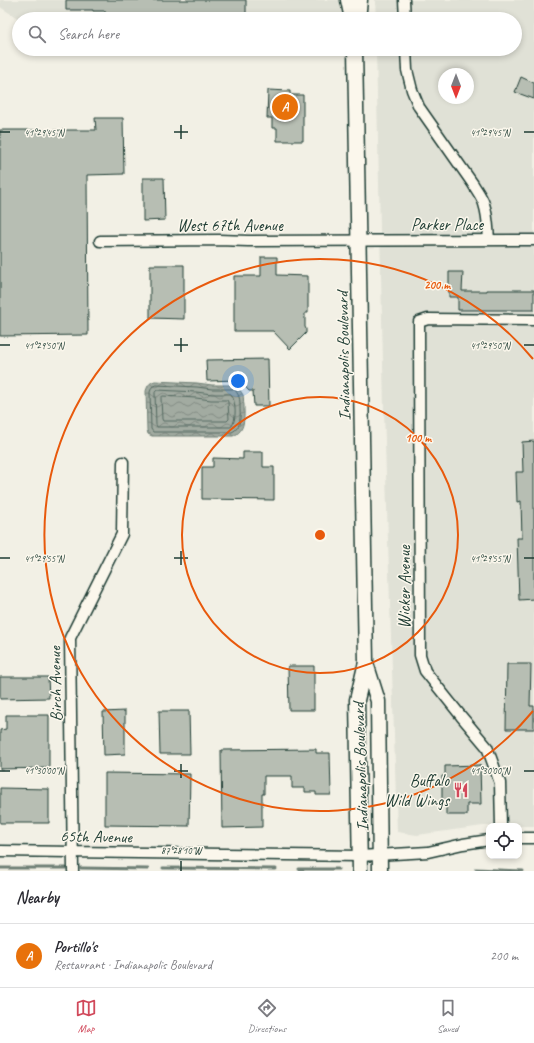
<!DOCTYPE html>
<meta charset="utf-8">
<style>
:root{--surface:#fff;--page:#f7f7f7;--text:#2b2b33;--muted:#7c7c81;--line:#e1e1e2;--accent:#d1495b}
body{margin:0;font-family:Caveat,sans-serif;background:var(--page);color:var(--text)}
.controls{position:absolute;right:12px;bottom:12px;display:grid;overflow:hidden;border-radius:8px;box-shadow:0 2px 6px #0003}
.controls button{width:36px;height:36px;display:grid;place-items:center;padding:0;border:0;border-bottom:1px solid var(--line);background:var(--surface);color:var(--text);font:20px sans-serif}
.compass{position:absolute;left:438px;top:68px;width:36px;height:36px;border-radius:50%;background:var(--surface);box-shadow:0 2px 6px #0003;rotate:180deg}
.you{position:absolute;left:238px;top:381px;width:14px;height:14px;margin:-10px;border:3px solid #fff;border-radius:50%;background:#1a73e8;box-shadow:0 0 0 6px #1a73e833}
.badge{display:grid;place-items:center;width:26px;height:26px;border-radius:50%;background:var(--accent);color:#fff;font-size:13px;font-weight:700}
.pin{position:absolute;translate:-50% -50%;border:2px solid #fff;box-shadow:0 1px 4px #0006}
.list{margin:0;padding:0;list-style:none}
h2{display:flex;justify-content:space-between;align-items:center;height:52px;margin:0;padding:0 16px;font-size:17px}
h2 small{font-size:13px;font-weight:400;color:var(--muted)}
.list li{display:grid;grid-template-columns:26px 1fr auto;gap:12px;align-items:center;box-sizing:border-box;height:64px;padding:0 16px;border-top:1px solid var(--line)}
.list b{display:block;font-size:15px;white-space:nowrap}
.list p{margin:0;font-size:13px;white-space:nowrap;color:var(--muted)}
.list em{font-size:13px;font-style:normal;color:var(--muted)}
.icon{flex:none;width:22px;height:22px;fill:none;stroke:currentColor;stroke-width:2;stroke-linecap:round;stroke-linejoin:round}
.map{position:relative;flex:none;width:534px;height:871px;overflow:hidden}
.search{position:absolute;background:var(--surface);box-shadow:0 2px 6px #0003;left:12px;right:12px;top:12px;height:44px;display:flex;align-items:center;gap:10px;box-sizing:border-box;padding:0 14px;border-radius:22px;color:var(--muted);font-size:15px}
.sheet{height:116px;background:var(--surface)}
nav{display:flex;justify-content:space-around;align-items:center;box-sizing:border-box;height:56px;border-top:1px solid var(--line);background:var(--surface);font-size:11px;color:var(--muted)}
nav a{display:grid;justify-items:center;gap:2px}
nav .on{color:var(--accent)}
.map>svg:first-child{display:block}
</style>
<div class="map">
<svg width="534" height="871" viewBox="0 0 534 871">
<defs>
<pattern id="water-waves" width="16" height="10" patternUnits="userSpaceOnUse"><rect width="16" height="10" fill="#a2aba1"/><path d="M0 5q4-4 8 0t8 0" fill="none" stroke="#838c84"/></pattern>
</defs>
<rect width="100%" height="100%" fill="#f2f0e5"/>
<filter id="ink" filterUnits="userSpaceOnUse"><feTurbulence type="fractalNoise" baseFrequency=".025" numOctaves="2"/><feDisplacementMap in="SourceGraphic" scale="8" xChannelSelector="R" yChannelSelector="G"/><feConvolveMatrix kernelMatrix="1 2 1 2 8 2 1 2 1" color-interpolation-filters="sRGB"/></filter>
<g filter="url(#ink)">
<!-- built -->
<path fill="#e0e1d6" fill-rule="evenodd" d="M0,0H341L342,19H19L0,7Z
M375,0H534V826H483L417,835L397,832L384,410L376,49H515V19H376ZM444,74H468V98H444Z
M68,49H251L209,52L77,50Z"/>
<!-- water -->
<path fill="url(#water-waves)" stroke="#6e7f75" d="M155,381L197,383L212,385H235C238,388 241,391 243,395C244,398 243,402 244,405C244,417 246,431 233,436H152L148,434L147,430L146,391C148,385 149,383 155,381Z"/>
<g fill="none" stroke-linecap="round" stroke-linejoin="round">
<!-- shore -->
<path stroke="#536960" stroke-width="1" d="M156,385L197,387L212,389H234C236,391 238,394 239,397C240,400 240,404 240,406C240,415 242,428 232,432H153L151,429L150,392L152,387Z
M157,390L196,392L212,394H231C236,401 237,421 231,427H157L156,425L155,393Z
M163,396L196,398L211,400H227L228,402L229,419L227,421H163L162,419L161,398Z"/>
<!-- stream -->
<path stroke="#6e7f75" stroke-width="3" d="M0,868H66
M81,868L148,869
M163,868L276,869
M299,869H338
M476,869L523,871"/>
</g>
<!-- building -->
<path fill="#b7beb3" stroke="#1f3d34" d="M66,0H246V19H105V11H93V10H66Z
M521,77L534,83V99L515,92Z
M268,90L290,91V95H303V141H277V128H272V118H267Z
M95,118H123L124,174L87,175L88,335L0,336V130H96Z
M143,178H164L165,220L143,221Z
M261,257H277V275L308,276V313H305V327L306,329V333L290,349L273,331H234V276H261Z
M150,265H184V319L150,318Z
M449,272H463L462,291H487V290H534V310H458V297H449Z
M268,359L269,406H254L253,391H249L239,380L207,381L206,360Z
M534,441V599L519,600L517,538H522L521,501L517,502L516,472H523L522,442Z
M243,452H263V467H274V500L202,499V467H213V458L243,459Z
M507,664H531L530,706H534V729H506Z
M288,666H314V710H289Z
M0,677H48L49,698L0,699Z
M125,711V754L104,755L103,712Z
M159,711H189L190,754H160Z
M6,715H49V768L0,769V730L6,729Z
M316,749V753H330L331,795H316V792H305V788H292V776H264V794H262V827L222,828L221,750Z
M480,765L481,804H467V815H446V805H442V776H445V766Z
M105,773L190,774L189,826L105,825Z
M0,788L49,789V823H0Z"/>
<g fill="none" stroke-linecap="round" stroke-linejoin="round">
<defs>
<path id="minor" d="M404,0L405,19
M406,49L407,70L412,90L419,107L473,184C477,191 482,197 484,204C488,216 488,228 489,240
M100,241L219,240L248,241L534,240
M501,826L500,783L487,747L461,716L425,671L420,655L419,322L428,319L534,320
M519,838H534
M0,851L360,856L428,852L463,844L489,840
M73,871L70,638L122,534L123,462"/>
<path id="highway" d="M348,0L352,19
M358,19L360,0
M355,49L366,662L357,700L360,871
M366,663L378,701L380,871"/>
</defs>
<!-- minor casing -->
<use href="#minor" stroke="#1f3d34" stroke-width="13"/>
<!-- highway casing -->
<use href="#highway" stroke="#1f3d34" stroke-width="17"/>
<!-- minor -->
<use href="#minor" stroke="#fbf7ec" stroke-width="10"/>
<!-- highway -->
<use href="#highway" stroke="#fbf7ec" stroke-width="14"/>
</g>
</g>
<!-- ticks -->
<path fill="none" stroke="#1f3d34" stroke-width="1.5" d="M181,125V139M0,132H10M174,132H188M524,132H534M181,338V352M0,345H10M174,345H188M524,345H534M181,551V565M0,558H10M174,558H188M524,558H534M181,764V778M0,771H10M174,771H188M524,771H534M181,861V871"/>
<!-- distance rings -->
<g fill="none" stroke="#e8590c" stroke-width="2">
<circle cx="320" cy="535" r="138"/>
<path d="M533 711A276 276 0 1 1 533 359"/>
</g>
<!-- icons -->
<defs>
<symbol id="restaurant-bare" viewBox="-9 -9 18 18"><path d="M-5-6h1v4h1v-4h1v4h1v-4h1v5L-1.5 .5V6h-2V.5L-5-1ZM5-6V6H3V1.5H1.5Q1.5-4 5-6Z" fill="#d1495b" stroke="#fbf7ec" stroke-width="2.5" paint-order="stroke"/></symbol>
</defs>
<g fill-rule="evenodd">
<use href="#restaurant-bare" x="450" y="779" width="22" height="22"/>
</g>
<g text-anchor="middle" stroke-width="3" stroke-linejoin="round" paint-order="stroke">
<!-- street labels -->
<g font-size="17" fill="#1f3d34" stroke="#fbf7ec">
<text x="447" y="230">Parker Place</text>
<text x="230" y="231">West 67th Avenue</text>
<text transform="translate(343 356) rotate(-91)" y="6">Indianapolis Boulevard</text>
<text transform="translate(404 587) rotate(-90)" y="6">Wicker Avenue</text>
<text transform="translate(55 684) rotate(-91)" y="6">Birch Avenue</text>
<text transform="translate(360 767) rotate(-92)" y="6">Indianapolis Boulevard</text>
<text transform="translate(96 836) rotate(1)" y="6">65th Avenue</text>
</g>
<!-- poi labels -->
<g font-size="17" fill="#1f3d34" stroke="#fbf7ec" text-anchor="end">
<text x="449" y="786">Buffalo<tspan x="449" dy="20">Wild Wings</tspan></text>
</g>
</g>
<g font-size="10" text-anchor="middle" fill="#1f3d34" stroke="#fbf7ec" stroke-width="3" stroke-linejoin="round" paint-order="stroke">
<text x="490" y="136">41°29'45"N</text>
<text x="44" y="136">41°29'45"N</text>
<text x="490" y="349">41°29'50"N</text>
<text x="44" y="349">41°29'50"N</text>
<text x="490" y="562">41°29'55"N</text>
<text x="44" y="562">41°29'55"N</text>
<text x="490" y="774">41°30'00"N</text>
<text x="44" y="774">41°30'00"N</text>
<text x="181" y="854">87°28'10"W</text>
</g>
<circle cx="320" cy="535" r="6" fill="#e8590c" stroke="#fbf7ec" stroke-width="2"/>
<g font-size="12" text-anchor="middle" font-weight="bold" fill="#e8590c" stroke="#fbf7ec" stroke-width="3" stroke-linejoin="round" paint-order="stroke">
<text x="437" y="289">200 m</text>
<text x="418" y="442">100 m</text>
</g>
</svg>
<div class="controls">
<button><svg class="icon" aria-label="locate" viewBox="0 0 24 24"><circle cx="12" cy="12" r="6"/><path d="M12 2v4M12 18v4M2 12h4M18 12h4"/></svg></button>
</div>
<svg class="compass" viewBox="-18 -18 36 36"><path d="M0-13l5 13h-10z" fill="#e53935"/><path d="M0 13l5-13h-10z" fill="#7c7c81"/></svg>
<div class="you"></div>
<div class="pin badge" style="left:285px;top:107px;background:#e8710a">A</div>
<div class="search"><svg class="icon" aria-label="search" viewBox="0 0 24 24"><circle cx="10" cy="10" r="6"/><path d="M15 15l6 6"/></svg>Search here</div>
</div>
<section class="sheet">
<h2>Nearby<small></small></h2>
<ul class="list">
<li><span class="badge" style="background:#e8710a">A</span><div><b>Portillo's</b><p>Restaurant · Indianapolis Boulevard</p></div><em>200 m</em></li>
</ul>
</section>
<nav>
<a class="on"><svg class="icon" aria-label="map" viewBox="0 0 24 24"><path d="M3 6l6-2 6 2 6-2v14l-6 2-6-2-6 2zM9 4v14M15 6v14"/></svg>Map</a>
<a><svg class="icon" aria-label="directions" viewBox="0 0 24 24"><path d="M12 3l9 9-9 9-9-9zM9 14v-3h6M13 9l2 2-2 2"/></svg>Directions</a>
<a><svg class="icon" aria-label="saved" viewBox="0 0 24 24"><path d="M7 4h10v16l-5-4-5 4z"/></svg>Saved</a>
</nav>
